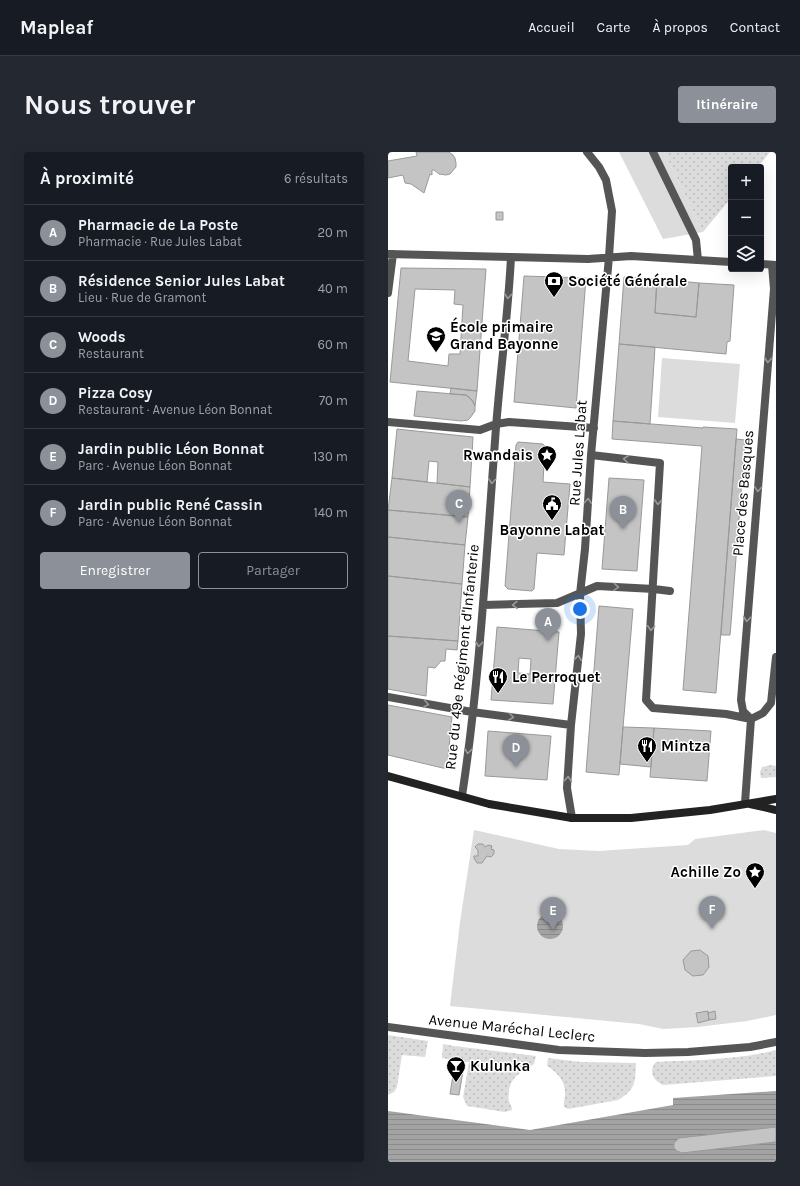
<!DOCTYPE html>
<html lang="fr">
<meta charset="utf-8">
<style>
:root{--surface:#171b24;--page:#242831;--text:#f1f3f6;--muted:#9ea1a6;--line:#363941;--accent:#8c9099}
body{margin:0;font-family:Karla,sans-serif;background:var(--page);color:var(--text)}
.controls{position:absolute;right:12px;top:12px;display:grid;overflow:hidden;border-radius:4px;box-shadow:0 4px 16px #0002}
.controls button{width:36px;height:36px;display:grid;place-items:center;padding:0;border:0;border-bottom:1px solid var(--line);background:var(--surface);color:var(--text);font:20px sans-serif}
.you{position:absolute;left:192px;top:457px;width:14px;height:14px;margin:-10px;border:3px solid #fff;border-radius:50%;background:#1a73e8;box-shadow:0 0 0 6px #1a73e833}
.badge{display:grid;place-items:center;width:26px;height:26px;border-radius:50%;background:var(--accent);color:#fff;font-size:13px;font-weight:700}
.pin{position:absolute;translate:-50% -33px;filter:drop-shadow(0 1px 2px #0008)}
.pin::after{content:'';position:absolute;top:21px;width:14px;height:12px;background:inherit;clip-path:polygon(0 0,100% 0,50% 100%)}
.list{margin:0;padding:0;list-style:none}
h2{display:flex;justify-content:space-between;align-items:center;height:52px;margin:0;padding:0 16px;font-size:17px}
h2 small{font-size:13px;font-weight:400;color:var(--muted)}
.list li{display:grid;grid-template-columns:26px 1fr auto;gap:12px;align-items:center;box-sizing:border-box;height:56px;padding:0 16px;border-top:1px solid var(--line)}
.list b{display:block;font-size:15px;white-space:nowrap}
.list p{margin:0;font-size:13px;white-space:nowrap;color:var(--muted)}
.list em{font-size:13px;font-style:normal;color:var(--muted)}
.actions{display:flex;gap:8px;padding:12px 16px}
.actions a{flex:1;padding:9px 0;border:1px solid var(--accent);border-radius:4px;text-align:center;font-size:14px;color:var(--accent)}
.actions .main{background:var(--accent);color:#fff}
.icon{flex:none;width:22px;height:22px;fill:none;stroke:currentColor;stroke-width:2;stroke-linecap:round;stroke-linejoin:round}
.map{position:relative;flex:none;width:388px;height:1010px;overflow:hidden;border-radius:4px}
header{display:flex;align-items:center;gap:24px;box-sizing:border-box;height:56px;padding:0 20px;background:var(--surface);border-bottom:1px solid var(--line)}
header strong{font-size:19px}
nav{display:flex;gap:22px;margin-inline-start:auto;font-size:14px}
.intro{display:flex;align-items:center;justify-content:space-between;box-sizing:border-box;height:96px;padding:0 24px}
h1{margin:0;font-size:28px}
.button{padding:10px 18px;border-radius:4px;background:var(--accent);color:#fff;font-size:14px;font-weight:700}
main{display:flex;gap:24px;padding:0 24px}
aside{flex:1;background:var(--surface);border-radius:4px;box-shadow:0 4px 16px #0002}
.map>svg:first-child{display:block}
</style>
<header>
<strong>Mapleaf</strong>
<nav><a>Accueil</a><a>Carte</a><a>À propos</a><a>Contact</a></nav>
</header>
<div class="intro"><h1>Nous trouver</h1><a class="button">Itinéraire</a></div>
<main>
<aside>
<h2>À proximité<small>6 résultats</small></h2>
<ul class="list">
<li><span class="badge">A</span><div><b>Pharmacie de La Poste</b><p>Pharmacie · Rue Jules Labat</p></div><em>20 m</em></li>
<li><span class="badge">B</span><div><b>Résidence Senior Jules Labat</b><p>Lieu · Rue de Gramont</p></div><em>40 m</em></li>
<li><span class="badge">C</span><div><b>Woods</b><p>Restaurant</p></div><em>60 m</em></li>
<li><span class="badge">D</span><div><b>Pizza Cosy</b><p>Restaurant · Avenue Léon Bonnat</p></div><em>70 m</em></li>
<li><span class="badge">E</span><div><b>Jardin public Léon Bonnat</b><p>Parc · Avenue Léon Bonnat</p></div><em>130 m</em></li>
<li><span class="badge">F</span><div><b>Jardin public René Cassin</b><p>Parc · Avenue Léon Bonnat</p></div><em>140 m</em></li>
</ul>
<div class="actions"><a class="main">Enregistrer</a><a>Partager</a></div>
</aside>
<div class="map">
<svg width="388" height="1010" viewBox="0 0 388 1010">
<defs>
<pattern id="grass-dots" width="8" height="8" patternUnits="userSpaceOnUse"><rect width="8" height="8" fill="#dcdcdc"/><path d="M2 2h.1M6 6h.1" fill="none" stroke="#bbb" stroke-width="1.8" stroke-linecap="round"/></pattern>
<pattern id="water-rules" width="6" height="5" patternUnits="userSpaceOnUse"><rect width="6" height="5" fill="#a3a3a3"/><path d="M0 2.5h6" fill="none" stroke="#8b8b8b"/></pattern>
</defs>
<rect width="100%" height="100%" fill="#fff"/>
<!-- grass -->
<path fill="url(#grass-dots)" d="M276,0H382L370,15H343V46L315,80Z
M383,613L388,614V625L373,626L372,620L374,615Z
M0,883L40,889L37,905L14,903L9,935L6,940L0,943Z
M55,892L66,894L148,904L146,912C134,920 123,924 121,939C121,942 120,946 121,949C122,953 124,954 124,958L117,960L79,954L75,945L81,910L54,906Z
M388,898V924L275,933C265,928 260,919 268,910C307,908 350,908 388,898Z
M160,906L193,910L248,911C247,931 248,937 230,948L180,957L176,955C175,950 177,948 177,943C178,930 170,921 159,914Z"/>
<!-- park -->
<path fill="#dcdcdc" d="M231,0H276L315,80L275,87Z
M274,206L352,212L347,271L270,265Z
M86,678L171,697L211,699L300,693L307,687L376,678L388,681V863L359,869L310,875L275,877L251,872L62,854L72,770Z"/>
<!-- water -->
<path fill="url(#water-rules)" d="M149 774a13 13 0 1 1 26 0a13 13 0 1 1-26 0Z
M388,939V1010H0V959L142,978L285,953V946Z"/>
<!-- building -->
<path fill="#c4c4c4" stroke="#999" fill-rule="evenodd" d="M28,0H61L65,3L67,6L68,11V15L62,22L58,23L51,22L46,18H44V23L42,22L36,41L23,32L17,31L15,23L0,26V9L29,4Z
M108,60H115V68H108Z
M13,116L98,117L89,239L2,230ZM27,137L67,138L66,152L75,153L72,202H61L60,214L20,209Z
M136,124L198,126L188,256L126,250Z
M236,125L269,127L267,161L308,165L311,131L346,133L342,189L339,190L338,202L231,192Z
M269,127L311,131L308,165L267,161Z
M231,192L267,195L262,272L225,269Z
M63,236L89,239L87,254L84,248L78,243L62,242Z
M29,239L78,243L81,245L86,251L87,254V259L82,266L80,268L73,269L26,264Z
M225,269L315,276V275L349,277L328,541L295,538L314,294L224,287Z
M9,277L85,285L82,335L49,331L50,310L41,309L39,330L4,326Z
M348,287L357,288L343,472L342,483H333Z
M130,290L155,292L157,294L155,330L182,332L176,403L149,401L146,437L144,439L120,437L117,434L128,293Z
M4,326L82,335L80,365L0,358Z
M221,326L256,328L249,419L214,417Z
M0,358L80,365L77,393L0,385Z
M0,385L77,393L74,432L0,424Z
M0,424L74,432L70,489L0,484Z
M211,454L245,457L231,623L198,620Z
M109,475L171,480L165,552L103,548ZM131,506L143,507L142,522L130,521Z
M0,484L70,489L69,498L58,497L57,509H53L47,516L40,515L38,544L0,537Z
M0,553L64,565L59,617L0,603Z
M235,575L266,576L263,615L232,612Z
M266,576L323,579L319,629L262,625Z
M100,579L163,584L159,628L97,624Z
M90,692H95L97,695L100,693L104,694L103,697L106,698V702L103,705L99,704L94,711H89L86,706V704H90V698L87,695Z
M312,798L320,804L321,815L315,823L305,824L297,818L295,808L303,799Z
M320,859L321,868L310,871L308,861Z
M327,859L328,867L321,868L320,861Z
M66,917L75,919L71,943L62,942Z
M388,975V990L294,1001L289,999L286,996V991L291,986Z"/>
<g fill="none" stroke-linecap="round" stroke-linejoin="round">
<!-- service -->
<path stroke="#555" stroke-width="8" d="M0,875L171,898L257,901L300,900L362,895L388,890"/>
<!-- pedestrian -->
<path stroke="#555" stroke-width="8" d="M265,0L308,88L310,108
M0,102L123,105
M0,141L5,102"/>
<!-- minor -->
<path stroke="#555" stroke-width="8" d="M373,112L388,113
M0,270L92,278L108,272L121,270L206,276
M203,303L272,311L258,548L265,556L338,562L363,567
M95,453L169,451L209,434L266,437L282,439
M0,545L84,560L183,573
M363,567L355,559L353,548L386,137L384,113
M363,567L375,561L383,551L388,505
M74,644C92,526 98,407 107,289C111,228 120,166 123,105L200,107L243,104L343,110
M357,651L363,567
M184,666L179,636L183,573L193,482L192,442L197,397L203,303L221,105L224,59L218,28L211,15L199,0"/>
<!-- secondary -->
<path stroke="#222" stroke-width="8" d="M0,624L101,652L184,666H243L322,658L388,647
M362,652L388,658"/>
</g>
<!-- one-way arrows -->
<defs><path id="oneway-chevron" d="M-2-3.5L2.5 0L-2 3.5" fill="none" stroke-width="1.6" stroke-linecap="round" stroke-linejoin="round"/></defs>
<g stroke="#999">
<use href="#oneway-chevron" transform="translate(120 144) rotate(95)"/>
<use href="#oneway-chevron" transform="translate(380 208) rotate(95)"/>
<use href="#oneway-chevron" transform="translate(238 307) rotate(-174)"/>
<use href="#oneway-chevron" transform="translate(104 329) rotate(94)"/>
<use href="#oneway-chevron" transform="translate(370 337) rotate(95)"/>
<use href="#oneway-chevron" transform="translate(200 349) rotate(-86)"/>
<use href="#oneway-chevron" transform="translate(270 350) rotate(93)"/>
<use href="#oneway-chevron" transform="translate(228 435) rotate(3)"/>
<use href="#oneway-chevron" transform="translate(127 453) rotate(178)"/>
<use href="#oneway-chevron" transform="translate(359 467) rotate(95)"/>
<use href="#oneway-chevron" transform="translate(263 476) rotate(94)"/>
<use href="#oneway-chevron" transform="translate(91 492) rotate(95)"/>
<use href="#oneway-chevron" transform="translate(190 506) rotate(-84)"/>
<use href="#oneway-chevron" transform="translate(38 552) rotate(10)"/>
<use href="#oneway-chevron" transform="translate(123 565) rotate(7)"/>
<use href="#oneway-chevron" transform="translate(80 599) rotate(97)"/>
<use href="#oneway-chevron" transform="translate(180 627) rotate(-86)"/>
</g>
<!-- icons -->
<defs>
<symbol id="bank-pin" viewBox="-11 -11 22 30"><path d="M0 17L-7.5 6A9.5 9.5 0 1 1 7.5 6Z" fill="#000" stroke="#fff"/><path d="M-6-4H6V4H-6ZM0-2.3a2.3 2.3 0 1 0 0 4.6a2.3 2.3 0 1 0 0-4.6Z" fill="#fff"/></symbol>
<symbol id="school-pin" viewBox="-11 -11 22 30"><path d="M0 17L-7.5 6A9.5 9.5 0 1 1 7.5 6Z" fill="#000" stroke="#fff"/><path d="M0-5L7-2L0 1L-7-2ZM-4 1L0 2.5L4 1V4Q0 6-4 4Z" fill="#fff"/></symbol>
<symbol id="sight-pin" viewBox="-11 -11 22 30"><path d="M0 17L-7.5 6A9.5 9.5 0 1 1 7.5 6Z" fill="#000" stroke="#fff"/><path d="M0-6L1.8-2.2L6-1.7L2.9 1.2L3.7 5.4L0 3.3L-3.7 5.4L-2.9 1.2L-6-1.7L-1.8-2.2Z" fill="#fff"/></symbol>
<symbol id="civic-pin" viewBox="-11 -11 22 30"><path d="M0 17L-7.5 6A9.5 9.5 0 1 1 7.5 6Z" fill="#000" stroke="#fff"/><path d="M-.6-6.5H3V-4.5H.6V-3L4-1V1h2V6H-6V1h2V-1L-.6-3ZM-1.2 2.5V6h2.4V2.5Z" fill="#fff"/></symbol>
<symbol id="restaurant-pin" viewBox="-11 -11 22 30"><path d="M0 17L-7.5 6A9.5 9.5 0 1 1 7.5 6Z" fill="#000" stroke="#fff"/><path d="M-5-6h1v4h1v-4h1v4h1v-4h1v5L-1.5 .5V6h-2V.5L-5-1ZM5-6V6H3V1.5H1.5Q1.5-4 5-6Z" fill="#fff"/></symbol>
<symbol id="bar-pin" viewBox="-11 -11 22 30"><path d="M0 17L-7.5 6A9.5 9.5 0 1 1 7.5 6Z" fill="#000" stroke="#fff"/><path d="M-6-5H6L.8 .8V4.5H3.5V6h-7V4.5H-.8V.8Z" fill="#fff"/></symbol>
</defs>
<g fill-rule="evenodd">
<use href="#bank-pin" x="155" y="118" width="22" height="30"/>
<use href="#school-pin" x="37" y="173" width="22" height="30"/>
<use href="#sight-pin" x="148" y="292" width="22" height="30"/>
<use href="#civic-pin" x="153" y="341" width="22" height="30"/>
<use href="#restaurant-pin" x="99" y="514" width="22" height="30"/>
<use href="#restaurant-pin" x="248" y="583" width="22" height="30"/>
<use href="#sight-pin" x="356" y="709" width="22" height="30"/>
<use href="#bar-pin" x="57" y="903" width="22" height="30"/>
</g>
<g text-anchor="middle" stroke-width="3" stroke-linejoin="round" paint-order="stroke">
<!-- poi labels -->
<g font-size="15" font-weight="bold" fill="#000" stroke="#fff" text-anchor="start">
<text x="180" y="134">Société Générale</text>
<text x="62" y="180">École primaire<tspan x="62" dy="17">Grand Bayonne</tspan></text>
<text x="145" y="308" text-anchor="end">Rwandais</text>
<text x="164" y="383" text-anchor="middle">Bayonne Labat</text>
<text x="124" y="530">Le Perroquet</text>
<text x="273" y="599">Mintza</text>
<text x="353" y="725" text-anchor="end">Achille Zo</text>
<text x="82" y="919">Kulunka</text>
</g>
<!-- street labels -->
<g font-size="15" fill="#000" stroke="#fff">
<text transform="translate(190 301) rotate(-86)" y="5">Rue Jules Labat</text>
<text transform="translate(355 341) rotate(-85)" y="5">Place des Basques</text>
<text transform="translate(74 505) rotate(-84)" y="5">Rue du 49e Régiment d'Infanterie</text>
<text transform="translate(124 876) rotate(6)" y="5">Avenue Maréchal Leclerc</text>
</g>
</g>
</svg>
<div class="controls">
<button>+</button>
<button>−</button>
<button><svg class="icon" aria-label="layers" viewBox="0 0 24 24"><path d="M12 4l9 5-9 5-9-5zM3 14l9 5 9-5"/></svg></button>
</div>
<div class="you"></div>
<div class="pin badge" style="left:160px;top:489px">A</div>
<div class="pin badge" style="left:235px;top:377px">B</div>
<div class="pin badge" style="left:71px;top:371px">C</div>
<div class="pin badge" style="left:128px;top:615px">D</div>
<div class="pin badge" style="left:165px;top:778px">E</div>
<div class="pin badge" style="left:324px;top:777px">F</div>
</div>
</main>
